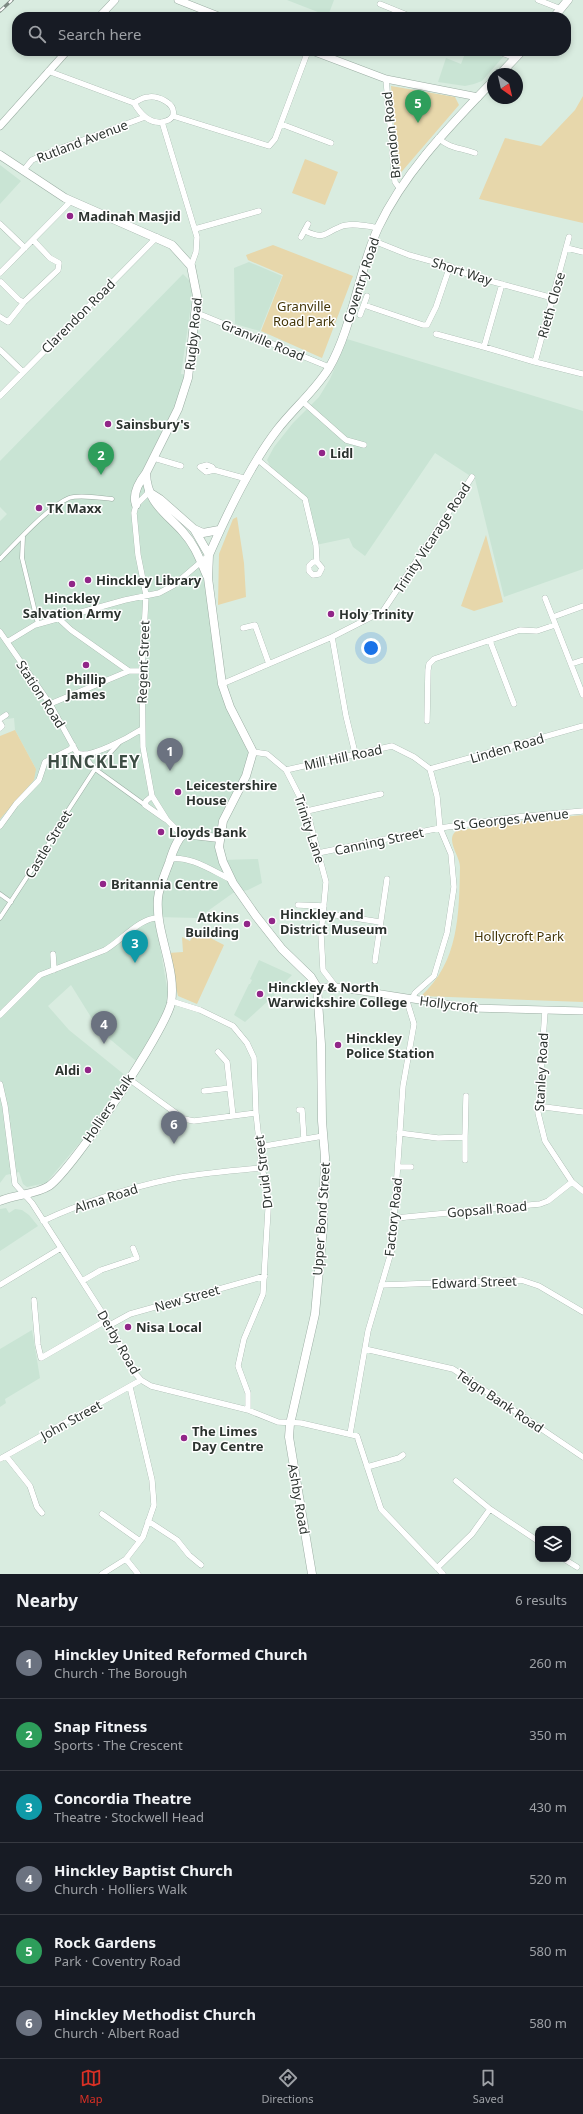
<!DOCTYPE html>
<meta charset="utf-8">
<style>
:root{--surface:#171b24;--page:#20242c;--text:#f1f3f6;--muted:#9ea1a6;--line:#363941;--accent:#d93025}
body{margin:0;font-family:"Noto Sans",sans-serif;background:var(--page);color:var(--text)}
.controls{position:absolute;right:12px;bottom:12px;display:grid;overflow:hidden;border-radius:8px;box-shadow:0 2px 6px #0003}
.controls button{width:36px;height:36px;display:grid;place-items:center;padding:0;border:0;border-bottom:1px solid var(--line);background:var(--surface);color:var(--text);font:20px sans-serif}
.compass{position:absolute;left:487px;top:68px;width:36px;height:36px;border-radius:50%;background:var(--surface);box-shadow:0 2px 6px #0003;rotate:146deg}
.you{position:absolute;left:371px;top:648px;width:14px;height:14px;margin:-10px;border:3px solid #fff;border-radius:50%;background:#1a73e8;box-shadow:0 0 0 6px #1a73e833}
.badge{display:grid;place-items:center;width:26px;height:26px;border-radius:50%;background:var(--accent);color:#fff;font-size:13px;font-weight:700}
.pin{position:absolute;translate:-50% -33px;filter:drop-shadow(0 1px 2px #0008)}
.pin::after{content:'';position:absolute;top:21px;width:14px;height:12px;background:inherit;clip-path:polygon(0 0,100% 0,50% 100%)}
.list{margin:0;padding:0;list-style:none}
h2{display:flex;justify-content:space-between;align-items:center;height:52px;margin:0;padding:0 16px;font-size:17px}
h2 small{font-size:13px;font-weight:400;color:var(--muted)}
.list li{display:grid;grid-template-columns:26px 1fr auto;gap:12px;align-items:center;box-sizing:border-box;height:72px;padding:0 16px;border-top:1px solid var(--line)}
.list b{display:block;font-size:15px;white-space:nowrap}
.list p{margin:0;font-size:13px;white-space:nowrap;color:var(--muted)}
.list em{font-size:13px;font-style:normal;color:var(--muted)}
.icon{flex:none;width:22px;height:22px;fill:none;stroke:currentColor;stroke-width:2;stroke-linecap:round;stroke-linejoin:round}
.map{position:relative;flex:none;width:583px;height:1574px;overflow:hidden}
.search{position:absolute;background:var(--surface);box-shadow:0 2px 6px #0003;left:12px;right:12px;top:12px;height:44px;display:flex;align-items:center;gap:10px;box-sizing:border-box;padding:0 14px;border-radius:16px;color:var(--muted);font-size:15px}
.sheet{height:484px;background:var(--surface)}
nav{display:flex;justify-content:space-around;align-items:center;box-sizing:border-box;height:56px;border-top:1px solid var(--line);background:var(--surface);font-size:11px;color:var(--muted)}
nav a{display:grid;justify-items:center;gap:2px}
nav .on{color:var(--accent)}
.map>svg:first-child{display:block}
</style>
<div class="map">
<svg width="583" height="1574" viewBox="0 0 583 1574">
<rect width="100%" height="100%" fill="#d9ece0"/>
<!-- built -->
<path fill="#c9e4d4" d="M287,0H334L328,16Z
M466,51H486L503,57L482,81L474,84L465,86L438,82L446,58L461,64Z
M0,165L21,181L0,204Z
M249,262L282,276L260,331L235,324L234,268Z
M183,274L189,280L192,292L190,312L181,374L188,375V378L149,467V492L202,563L222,684L253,752L223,821L222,860L258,859L262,883L248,890L233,893L198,918L155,917L169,1000L154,1031L136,1061L99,1030L71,985L48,1006L69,1030L126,1076L115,1101L46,1183L27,1187L23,1184L19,1172L6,1175L0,1183V819L36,769L15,730L14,718L0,720V521L7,514L0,507V461Z
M347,339L583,411V569L504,597L475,479L435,453L365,556L353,547L349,538L316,545L307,504L273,471L267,460L274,447L293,423L319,397L330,379Z
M259,960L292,975L281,986L282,988L245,1022L234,1015L249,984H250L252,980L250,979Z
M6,1208L9,1213L15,1209L22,1210L29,1215L38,1226L0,1251V1209Z
M32,1330L40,1378L5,1399L6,1403L0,1407V1349Z"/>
<!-- green -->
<path fill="#e7d7ab" d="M391,86L455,97L459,105L398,176Z
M583,96V223L479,199L505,138L541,146L575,110Z
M305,159L338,172L325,205L292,193Z
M273,245L353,276L322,358L261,331L283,275L248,260L246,255Z
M237,517L244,563L246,597L218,605L219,554L233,519Z
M486,535L503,602L474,611L461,606Z
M15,730L36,769L34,780L0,819V736Z
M583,815V1002L421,996C459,962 459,914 460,867C460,856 445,840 456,831L497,824Z
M195,930L224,945L197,1004L178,996L168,953L183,952L182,937L190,941Z"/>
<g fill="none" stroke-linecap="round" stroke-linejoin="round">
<defs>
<path id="pedestrian" d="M23,537L22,558L38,624
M0,559C17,542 48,507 69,498C79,494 101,498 112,499
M83,754L95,769L145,805
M0,894L11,902
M0,918L48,845L67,812L95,769L120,742"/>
<path id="minor" d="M538,0L561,9
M380,4L412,17
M497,51L515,58
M48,71L134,103C141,115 151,126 166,121C169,120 172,118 173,115C176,103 158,96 149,97C143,97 139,100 134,103
M386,79L395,182L400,189
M173,116L269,146L275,139L308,51
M162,122L197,237L196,252L191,266
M281,124L331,143
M438,138C451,149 459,147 475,153
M23,171L32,160L48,153L145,117
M0,224L25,248
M195,229L259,211
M305,231C326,240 322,234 340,227C350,222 368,226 378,228
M301,237L308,224
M374,241L409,255L449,266L472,276L553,298
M567,248L583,252
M0,273L71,201
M1,282L19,300L24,302L58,270L59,263L50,258L33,240
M364,305L423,325H427L436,307L450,266
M197,313L329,367
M360,315L367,296
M0,317L8,322L24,302
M436,334L484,347L502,284
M484,347L535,362L569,237
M0,350L23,372
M535,362L583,374
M0,396L157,237
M302,401L346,440L364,445
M154,458L181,466
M257,459L305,499L316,545L317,562L322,568L319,574L313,575L309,571V566L313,562H317
M214,470L206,472L200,467L207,465L212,467L214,470L247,479
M149,492L136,505L134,513L138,555L146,595L142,671L143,747L152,796L167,820L182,835
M545,598L583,695
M553,617L583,606
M58,618L71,630L129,671H142
M243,628L255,625L269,664
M0,632L50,704L77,753C89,760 131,736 142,729
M332,637L346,716L355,753
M490,641L514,704
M7,642L35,625L125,600L159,593L174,585L209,555
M571,664L583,660
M222,684L332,637L383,611L472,477
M50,704L129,671
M0,719L6,715
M427,721L428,670L429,664L434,659L520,630L537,631L555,625
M0,723L2,726L0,728
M253,752L267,754L286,770L307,811L326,882L321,934L323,970L336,987
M430,769L583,726
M286,770L392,746L414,757L430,769L437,796L440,828L451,854L454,887L447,933L434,976L415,993L412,999
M152,796L146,801L145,805L165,819
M307,811L381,794
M0,826L16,804L39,780L45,762L71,749L73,745
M318,853L440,828L517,817L583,811
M170,859C190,855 214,872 232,880
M298,905L324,906
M323,913L380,922
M53,954L54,970
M375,961L387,879
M171,1001L200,1010L233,1026L247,1043L254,1058L256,1113L262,1168L268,1194V1210L263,1294L244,1339L238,1366L248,1393V1410
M545,1011L538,1113L545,1141L572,1182L583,1191
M0,1015L40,975L105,950C120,942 141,916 159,918
M218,1052L227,1062L233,1116
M129,1079L184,1119L194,1121L256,1113
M0,1084L5,1106L15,1184L32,1203L61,1248L110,1325L134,1372L141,1380L151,1386L248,1410L278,1422L301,1423L357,1436L381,1509L443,1574
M204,1091L230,1088
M537,1106L583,1112
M299,1110H302L304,1139
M399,1133L438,1138L465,1137L466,1096
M259,1147L323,1136
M465,1160V1137
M398,1167H411
M396,1218L540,1204L548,1201L572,1182
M43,1221C78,1204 132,1187 171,1179C201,1173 232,1171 262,1168
M82,1281L101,1270L137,1258L133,1248
M0,1285L61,1248
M381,1285L521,1280L539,1286L583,1312
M34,1300L38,1345L41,1358L107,1320
M110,1325L130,1314L265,1276
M365,1349L453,1369L583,1457
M350,1434L368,1331L392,1249L403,1086L414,1024L406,998
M6,1456L30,1486L37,1507L42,1513
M0,1459L141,1380
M367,1467L399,1458L403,1455
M456,1481L490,1509
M102,1514L140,1541
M148,1521L177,1540L189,1555L201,1565
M126,1559L138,1574
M564,1559L577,1567
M437,1568L472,1534L490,1509L538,1541
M102,1574L126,1559L143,1537L154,1505L152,1480L130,1387"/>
<path id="tertiary" d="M178,0L221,17
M99,17L115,0
M312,51L386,79L478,97
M0,126L67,51
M317,987H336L471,1008L583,1011"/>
<path id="secondary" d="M554,17L568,0
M500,74L522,51
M0,155L65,198L172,245L191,266L197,296L188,378L178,409L146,473C147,503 165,512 183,532C195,545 200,560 207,576
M149,492L160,499L194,529L209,555L208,578L222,684L230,707L253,752L246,776L223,821L219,847L223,862L233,883L256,916L282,949L311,977L317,987L321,1044L322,1121L325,1157L323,1227L315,1314L290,1424L289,1437L312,1574
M136,505C132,494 139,482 146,473
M194,529L203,533L219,530
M209,555C226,516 251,464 277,430C293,409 315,391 329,368C353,326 358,272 378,228C405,171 450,126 493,81
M0,1201C15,1194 35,1195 49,1186C73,1169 165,1031 171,1003C177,968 155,933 158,898C159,887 165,874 169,863C172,854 176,840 184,834L219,838"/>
</defs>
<!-- pedestrian casing -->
<use href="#pedestrian" stroke="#9bada3" stroke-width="5"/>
<!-- minor casing -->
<use href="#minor" stroke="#9bada3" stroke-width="6"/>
<!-- tertiary casing -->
<use href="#tertiary" stroke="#9bada3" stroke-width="8"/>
<!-- secondary casing -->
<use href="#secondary" stroke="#9bada3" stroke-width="9"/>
<!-- pedestrian -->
<use href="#pedestrian" stroke="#fff" stroke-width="4"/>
<!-- minor -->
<use href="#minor" stroke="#fff" stroke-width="5.5"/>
<!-- tertiary -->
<use href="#tertiary" stroke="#fff" stroke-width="7"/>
<!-- secondary -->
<use href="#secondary" stroke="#fff" stroke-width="8"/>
<defs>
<path id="rail" d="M0,11L12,0"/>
</defs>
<!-- rail casing -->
<use href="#rail" stroke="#7d8982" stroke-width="3.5"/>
<!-- rail -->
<use href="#rail" stroke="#fff" stroke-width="2" stroke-dasharray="6" stroke-linecap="butt"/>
</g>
<!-- markers -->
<g fill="#912688" stroke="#fff" stroke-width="1.5">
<circle cx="70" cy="216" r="4"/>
<circle cx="108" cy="424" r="4"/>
<circle cx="322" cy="453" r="4"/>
<circle cx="39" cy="508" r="4"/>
<circle cx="88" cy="580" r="4"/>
<circle cx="72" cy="584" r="4"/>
<circle cx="331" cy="614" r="4"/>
<circle cx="86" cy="665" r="4"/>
<circle cx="178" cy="792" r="4"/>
<circle cx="161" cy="832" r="4"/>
<circle cx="103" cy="884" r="4"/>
<circle cx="272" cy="921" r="4"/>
<circle cx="247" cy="924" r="4"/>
<circle cx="260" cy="994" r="4"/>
<circle cx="338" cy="1045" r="4"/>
<circle cx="88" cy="1070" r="4"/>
<circle cx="128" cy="1327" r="4"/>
<circle cx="184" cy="1438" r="4"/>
</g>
<g text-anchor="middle" stroke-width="3" stroke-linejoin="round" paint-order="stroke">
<!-- street labels -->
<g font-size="13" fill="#2c332f" stroke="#fff">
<text transform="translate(391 135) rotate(-96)" y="5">Brandon Road</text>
<text transform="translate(82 141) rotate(-21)" y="5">Rutland Avenue</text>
<text transform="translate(462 271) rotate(18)" y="5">Short Way</text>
<text transform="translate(361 280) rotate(-72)" y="5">Coventry Road</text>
<text transform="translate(551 305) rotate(-74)" y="5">Rieth Close</text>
<text transform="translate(78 316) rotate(-45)" y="5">Clarendon Road</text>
<text transform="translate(193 334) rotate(-84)" y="5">Rugby Road</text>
<text transform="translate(263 340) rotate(22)" y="5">Granville Road</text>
<text transform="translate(432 538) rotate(-57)" y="5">Trinity Vicarage Road</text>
<text transform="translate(143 662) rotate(-88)" y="5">Regent Street</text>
<text transform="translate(41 694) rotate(57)" y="5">Station Road</text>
<text transform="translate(507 748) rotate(-16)" y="5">Linden Road</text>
<text transform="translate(343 757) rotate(-12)" y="5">Mill Hill Road</text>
<text transform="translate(511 819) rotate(-6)" y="5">St Georges Avenue</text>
<text transform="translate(310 829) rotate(72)" y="5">Trinity Lane</text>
<text transform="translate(379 841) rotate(-12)" y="5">Canning Street</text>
<text transform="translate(48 844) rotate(-59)" y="5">Castle Street</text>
<text transform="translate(449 1004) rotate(7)" y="5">Hollycroft</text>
<text transform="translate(541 1072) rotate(-87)" y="5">Stanley Road</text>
<text transform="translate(108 1108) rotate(-56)" y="5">Holliers Walk</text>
<text transform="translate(263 1172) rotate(-97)" y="5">Druid Street</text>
<text transform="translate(106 1198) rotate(-18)" y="5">Alma Road</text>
<text transform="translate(487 1209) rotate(-5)" y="5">Gopsall Road</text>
<text transform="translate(393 1217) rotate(-84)" y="5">Factory Road</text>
<text transform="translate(321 1219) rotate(-86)" y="5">Upper Bond Street</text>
<text transform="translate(474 1282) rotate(-2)" y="5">Edward Street</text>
<text transform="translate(187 1298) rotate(-16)" y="5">New Street</text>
<text transform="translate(119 1342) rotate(60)" y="5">Derby Road</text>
<text transform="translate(500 1401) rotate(34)" y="5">Teign Bank Road</text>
<text transform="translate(71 1420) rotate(-29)" y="5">John Street</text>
<text transform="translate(299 1499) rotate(80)" y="5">Ashby Road</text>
</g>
<!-- poi labels -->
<g font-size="13" font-weight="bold" fill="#2c332f" stroke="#fff" text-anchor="start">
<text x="78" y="221">Madinah Masjid</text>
<text x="116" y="429">Sainsbury's</text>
<text x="330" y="458">Lidl</text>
<text x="47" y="513">TK Maxx</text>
<text x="96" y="585">Hinckley Library</text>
<text x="72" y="603" text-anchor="middle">Hinckley<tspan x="72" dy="15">Salvation Army</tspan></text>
<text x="339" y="619">Holy Trinity</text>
<text x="86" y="684" text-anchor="middle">Phillip<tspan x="86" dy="15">James</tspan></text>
<text x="186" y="790">Leicestershire<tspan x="186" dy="15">House</tspan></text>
<text x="169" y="837">Lloyds Bank</text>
<text x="111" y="889">Britannia Centre</text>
<text x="280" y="919">Hinckley and<tspan x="280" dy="15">District Museum</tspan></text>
<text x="239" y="922" text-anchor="end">Atkins<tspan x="239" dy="15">Building</tspan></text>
<text x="268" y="992">Hinckley &amp; North<tspan x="268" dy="15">Warwickshire College</tspan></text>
<text x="346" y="1043">Hinckley<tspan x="346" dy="15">Police Station</tspan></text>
<text x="80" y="1075" text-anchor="end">Aldi</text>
<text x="136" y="1332">Nisa Local</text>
<text x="192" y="1436">The Limes<tspan x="192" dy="15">Day Centre</tspan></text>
</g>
<!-- park labels -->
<g font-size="13" fill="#423406" stroke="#fff">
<text x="304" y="311">Granville<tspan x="304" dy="15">Road Park</tspan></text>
<text x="519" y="941">Hollycroft Park</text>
</g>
<!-- district labels -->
<g font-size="17" font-weight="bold" letter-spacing="1" fill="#3d4d44" stroke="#fff">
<text x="94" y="768">HINCKLEY</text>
</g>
</g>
</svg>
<div class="controls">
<button><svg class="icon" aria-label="layers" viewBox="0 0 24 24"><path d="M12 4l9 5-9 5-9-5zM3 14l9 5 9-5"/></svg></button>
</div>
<svg class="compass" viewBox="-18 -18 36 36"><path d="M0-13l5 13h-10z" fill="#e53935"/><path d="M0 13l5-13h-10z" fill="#9ea1a6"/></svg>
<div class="you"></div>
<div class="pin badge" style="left:170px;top:771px;background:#6b7280">1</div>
<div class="pin badge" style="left:101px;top:475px;background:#2e9e5b">2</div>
<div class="pin badge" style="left:135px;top:963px;background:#0f9aa8">3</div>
<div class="pin badge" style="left:104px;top:1044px;background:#6b7280">4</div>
<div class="pin badge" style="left:418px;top:123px;background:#2e9e5b">5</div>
<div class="pin badge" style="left:174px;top:1144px;background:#6b7280">6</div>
<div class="search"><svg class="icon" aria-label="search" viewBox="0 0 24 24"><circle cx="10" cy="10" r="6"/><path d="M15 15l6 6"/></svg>Search here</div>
</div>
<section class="sheet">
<h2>Nearby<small>6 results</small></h2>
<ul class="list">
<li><span class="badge" style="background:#6b7280">1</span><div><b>Hinckley United Reformed Church</b><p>Church · The Borough</p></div><em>260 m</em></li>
<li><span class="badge" style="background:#2e9e5b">2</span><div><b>Snap Fitness</b><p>Sports · The Crescent</p></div><em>350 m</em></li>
<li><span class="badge" style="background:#0f9aa8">3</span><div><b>Concordia Theatre</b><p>Theatre · Stockwell Head</p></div><em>430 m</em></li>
<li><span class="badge" style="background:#6b7280">4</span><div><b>Hinckley Baptist Church</b><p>Church · Holliers Walk</p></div><em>520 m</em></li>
<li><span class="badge" style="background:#2e9e5b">5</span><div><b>Rock Gardens</b><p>Park · Coventry Road</p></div><em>580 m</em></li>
<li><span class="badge" style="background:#6b7280">6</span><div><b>Hinckley Methodist Church</b><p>Church · Albert Road</p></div><em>580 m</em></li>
</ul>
</section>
<nav>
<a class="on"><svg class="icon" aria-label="map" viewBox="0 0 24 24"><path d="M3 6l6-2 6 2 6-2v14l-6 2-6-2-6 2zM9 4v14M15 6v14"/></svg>Map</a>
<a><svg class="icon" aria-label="directions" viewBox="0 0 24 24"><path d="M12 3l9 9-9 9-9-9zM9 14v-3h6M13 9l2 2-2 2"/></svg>Directions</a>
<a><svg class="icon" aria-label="saved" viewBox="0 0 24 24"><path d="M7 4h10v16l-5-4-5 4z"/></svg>Saved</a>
</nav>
